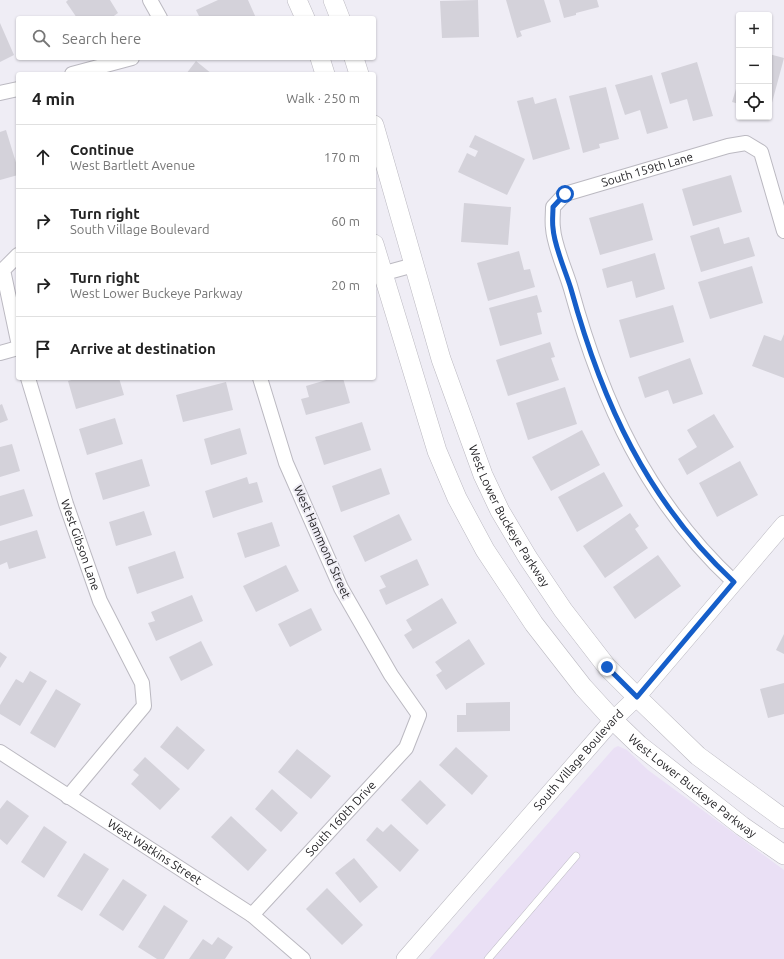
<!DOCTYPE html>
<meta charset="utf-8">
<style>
:root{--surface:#fff;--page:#f2f2f2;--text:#222;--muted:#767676;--line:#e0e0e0}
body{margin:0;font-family:Ubuntu,sans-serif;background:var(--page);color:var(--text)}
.controls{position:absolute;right:12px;top:12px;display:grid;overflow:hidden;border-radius:4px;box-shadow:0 1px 3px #0004}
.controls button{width:36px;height:36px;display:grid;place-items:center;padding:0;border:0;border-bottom:1px solid var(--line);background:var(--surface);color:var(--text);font:20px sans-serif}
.stop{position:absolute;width:12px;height:12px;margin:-9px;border:3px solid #155ec9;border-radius:50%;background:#fff}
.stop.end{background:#155ec9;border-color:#fff;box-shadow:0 1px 4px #0008}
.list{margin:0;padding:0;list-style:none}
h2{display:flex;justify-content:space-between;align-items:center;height:52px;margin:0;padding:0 16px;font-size:17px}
h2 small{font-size:13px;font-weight:400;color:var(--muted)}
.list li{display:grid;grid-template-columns:26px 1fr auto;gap:12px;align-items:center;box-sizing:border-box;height:64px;padding:0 16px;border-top:1px solid var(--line)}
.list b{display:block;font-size:15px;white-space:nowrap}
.list p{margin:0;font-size:13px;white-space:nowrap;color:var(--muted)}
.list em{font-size:13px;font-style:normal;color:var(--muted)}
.icon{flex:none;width:22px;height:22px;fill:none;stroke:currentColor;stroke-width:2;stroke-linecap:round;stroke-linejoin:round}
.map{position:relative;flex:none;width:784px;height:959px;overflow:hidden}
.search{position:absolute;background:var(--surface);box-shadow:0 1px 3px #0004;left:16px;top:16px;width:360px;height:44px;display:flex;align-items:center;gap:10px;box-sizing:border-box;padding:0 14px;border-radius:4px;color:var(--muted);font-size:15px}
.panel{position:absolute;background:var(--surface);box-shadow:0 1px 3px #0004;left:16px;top:72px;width:360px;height:308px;border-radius:4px}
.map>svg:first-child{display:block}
</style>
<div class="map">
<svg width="784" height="959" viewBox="0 0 784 959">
<rect width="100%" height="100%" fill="#efedf5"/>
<!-- education -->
<path fill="#eae0f5" d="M618,746L627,750L648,770L784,870V959H429L614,748Z"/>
<!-- building -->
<path fill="#d4d2da" d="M68,0H110L118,13L111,18H77L66,2Z
M218,0H248L256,18H200L196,10Z
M478,0L479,37L442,38L440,1Z
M506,0H544L551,22L520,31L522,36L517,38Z
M559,0H597L599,7L576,13V15L564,18Z
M0,23L14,55L0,62Z
M769,54L784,58L769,114Z
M196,61L212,74H186Z
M697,62L713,116L693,121L687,99L670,104L661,73Z
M652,75L668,128L647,134L640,110L625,115L615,85Z
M739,79V104L732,102Z
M606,87L619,139L599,144L600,148L583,153L569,96Z
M533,97L535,104L556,98L570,149L533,160L517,101Z
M6,130L18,169V175L0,180V132Z
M475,135L525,159L507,195L458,172L467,153L475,157L478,151L469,147Z
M731,175L742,212L693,226L682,189Z
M464,203L511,207L508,245L461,242Z
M643,203L653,240L600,255L589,218Z
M719,227L724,244L749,237L755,256L701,272L690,236Z
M519,251L524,270L530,269L535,287L488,301L477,263Z
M655,253L665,289L636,298L632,281L607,288L602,269Z
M752,266L763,303L710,319L698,282Z
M537,295L542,312L537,313L542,334L500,346L489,308Z
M673,305L684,342L630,358L619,320Z
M784,334V378L752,366L764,335L781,341Z
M550,342L555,357L551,358L559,380L508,396L496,360Z
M690,358L703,394L673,404L668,390L645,398L638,377Z
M78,378H119L124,395L76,409L68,381Z
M333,378H343L350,403L306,415L301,399L309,397L306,386Z
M226,382L233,410L183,422L176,395Z
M565,387L577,424L528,440L516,403Z
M2,404L8,420L0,423V405Z
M714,414L734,447L687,475L678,459L697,447L687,430Z
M115,418L123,444L87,455L79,429Z
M362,422L371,450L324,465L315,437Z
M240,428L247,454L211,465L204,439Z
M582,430L600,465L551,491L532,457Z
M12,444L20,471L0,477V447Z
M142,459L150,486L103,500L95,473Z
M740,461L758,495L717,517L699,483Z
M381,468L390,494L341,512L332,486Z
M604,472L623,506L577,532L558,497Z
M247,477L249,484L257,482L263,502L213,518L205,491Z
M24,489L33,516L0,526V496Z
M144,511L152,535L116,546L109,522Z
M630,513L639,526L635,529L648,548L605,578L583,546Z
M399,514L412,540L365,562L353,536Z
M272,522L280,546L245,558L237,533Z
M37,530L46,558L9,569L7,562L0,565V541Z
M175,551L184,578L137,594L128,567Z
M658,555L681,586L635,619L613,587Z
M417,559L429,585L386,605L379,590L386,587L380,576Z
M286,565L299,591L256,612L243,586Z
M192,595L203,621L156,641L148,623L155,621L151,612Z
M442,598L457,623L413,649L404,635L412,630L406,620Z
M311,608L322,630L290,647L278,624Z
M784,634V654L776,650Z
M469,639L485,664L446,690L436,675L442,671L435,662Z
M201,641L213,665L181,681L169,657Z
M0,652L7,657L0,668Z
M30,671L47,681L20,726L0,714V705L16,679L23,683Z
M784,683V714L768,718L760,689Z
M56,689L81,704L55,748L30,733Z
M510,702V731L457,732V715H466V703Z
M177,726L205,750L188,770L160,747Z
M456,747L488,776L472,795L439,765Z
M297,749L331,776L311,799L278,772Z
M145,757L180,789L160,810L131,784L139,775L133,770Z
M420,780L446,805L427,825L401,800Z
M272,789L298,813L281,832L255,809Z
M7,800L29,816L7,845L0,839V809Z
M231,816L267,850L248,871L211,837Z
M391,824L419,850L400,872L366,840L377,827L383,832Z
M44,826L67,842L44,878L21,862Z
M84,853L109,869L82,911L57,896Z
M354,858L378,887L360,903L335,873Z
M123,879L147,895L123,931L99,915Z
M327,888L363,925L342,945L306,909Z
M164,905L188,921L164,959H157L138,947Z
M218,937L233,947L225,959H189L203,939L212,945Z"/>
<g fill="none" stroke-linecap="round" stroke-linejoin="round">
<defs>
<path id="service" d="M488,959L576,856"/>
<g id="minor">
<path d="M150,0L160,18"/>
<path d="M72,74L132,58"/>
<path d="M0,93L18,89"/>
<path d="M18,255L3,270L18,341"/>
<path d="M374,276L414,265"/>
<path d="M0,353L18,348"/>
<path id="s1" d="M28,378L66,504L100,601L142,683L144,706L68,797"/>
<path id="s2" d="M734,582C647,501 602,402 571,289C566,271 554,246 553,228C552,222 553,214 553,207L565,194L728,146L746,143L761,152L784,231"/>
<path id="s3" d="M0,752L252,915L303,959"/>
<path id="s4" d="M252,915L406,748L419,715L391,675L341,588L286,463L260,378"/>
</g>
<g id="tertiary">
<path id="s5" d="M405,959L613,720L637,697L784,524"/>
</g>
<g id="secondary">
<path d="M297,0L305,18"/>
<path d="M333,0L340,18"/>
<path d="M320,58L325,74"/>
<path d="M354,58L359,74"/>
<path id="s6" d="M374,125L441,359L483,475L500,511L528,558L563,610L607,667L637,697L698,756L784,819"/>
<path id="s7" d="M374,244L437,451L457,498L485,550L534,624L583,687L613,720L639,745L742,826L784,855"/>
</g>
</defs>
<!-- service casing -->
<use href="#service" stroke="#bbb9c1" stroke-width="8"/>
<!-- minor casing -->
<use href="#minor" stroke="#bbb9c1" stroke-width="16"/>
<!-- tertiary casing -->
<use href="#tertiary" stroke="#bbb9c1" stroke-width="18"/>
<!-- secondary casing -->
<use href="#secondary" stroke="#bbb9c1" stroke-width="20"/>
<!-- service -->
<use href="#service" stroke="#fff" stroke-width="7"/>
<!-- minor -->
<use href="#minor" stroke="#fff" stroke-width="14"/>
<!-- tertiary -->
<use href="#tertiary" stroke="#fff" stroke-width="17"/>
<!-- secondary -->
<use href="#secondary" stroke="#fff" stroke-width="19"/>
</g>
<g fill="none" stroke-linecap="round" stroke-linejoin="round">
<!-- route -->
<path stroke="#155ec9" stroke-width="5" d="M565,194L553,207C553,214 552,222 553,228C554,246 566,272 571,289C602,402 647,501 734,582L637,697L607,667"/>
</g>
<g text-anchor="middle" stroke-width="4" stroke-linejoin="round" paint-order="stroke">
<!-- street labels -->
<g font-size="12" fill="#262528" stroke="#efedf5">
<text dy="4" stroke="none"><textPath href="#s2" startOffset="528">South 159th Lane</textPath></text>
<text dy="4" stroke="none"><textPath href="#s6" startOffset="415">West Lower Buckeye Parkway</textPath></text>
<text transform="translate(322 542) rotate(66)" y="4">West Hammond Street</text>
<text dy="4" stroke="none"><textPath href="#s1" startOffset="175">West Gibson Lane</textPath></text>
<text dy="4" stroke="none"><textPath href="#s5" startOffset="264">South Village Boulevard</textPath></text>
<text dy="4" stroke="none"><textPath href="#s7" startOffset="643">West Lower Buckeye Parkway</textPath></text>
<text dy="4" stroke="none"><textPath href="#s4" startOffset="131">South 160th Drive</textPath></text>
<text dy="4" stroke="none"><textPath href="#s3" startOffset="184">West Watkins Street</textPath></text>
</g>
</g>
</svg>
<div class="controls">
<button>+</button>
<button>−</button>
<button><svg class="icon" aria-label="locate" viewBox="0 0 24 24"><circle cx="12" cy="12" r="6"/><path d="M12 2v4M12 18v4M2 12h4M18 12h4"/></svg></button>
</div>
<div class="stop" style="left:565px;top:194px"></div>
<div class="stop end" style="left:607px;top:667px"></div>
<div class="search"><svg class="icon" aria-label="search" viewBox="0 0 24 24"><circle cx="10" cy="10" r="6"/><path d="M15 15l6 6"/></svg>Search here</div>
<section class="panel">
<h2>4 min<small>Walk · 250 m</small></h2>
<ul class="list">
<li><svg class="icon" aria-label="ahead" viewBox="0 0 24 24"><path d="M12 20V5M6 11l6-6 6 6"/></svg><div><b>Continue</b><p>West Bartlett Avenue</p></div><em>170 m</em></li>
<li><svg class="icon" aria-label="right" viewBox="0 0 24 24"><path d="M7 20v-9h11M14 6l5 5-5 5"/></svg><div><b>Turn right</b><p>South Village Boulevard</p></div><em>60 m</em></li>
<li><svg class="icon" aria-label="right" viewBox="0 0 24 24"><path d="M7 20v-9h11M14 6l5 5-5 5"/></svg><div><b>Turn right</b><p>West Lower Buckeye Parkway</p></div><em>20 m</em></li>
<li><svg class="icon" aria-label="arrive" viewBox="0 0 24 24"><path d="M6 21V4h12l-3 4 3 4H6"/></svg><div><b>Arrive at destination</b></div></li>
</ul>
</section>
</div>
